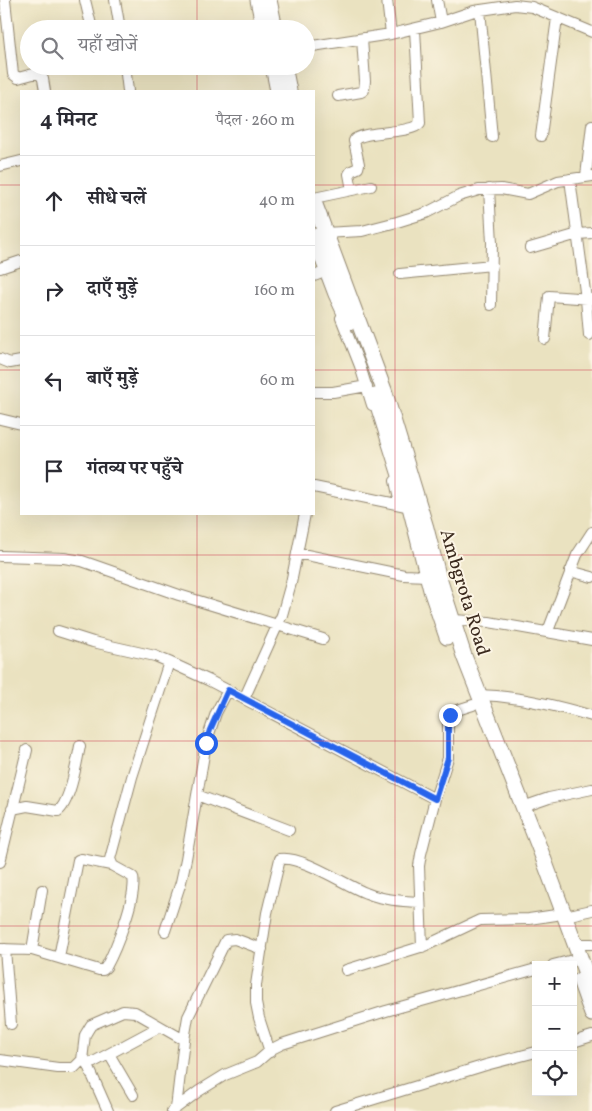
<!DOCTYPE html>
<html lang="hi">
<meta charset="utf-8">
<style>
:root{--surface:#fff;--page:#f7f7f7;--text:#2b2b33;--muted:#7c7c81;--line:#e1e1e2}
body{margin:0;font-family:Vollkorn,"Noto Serif Devanagari",serif;background:var(--page);color:var(--text)}
.controls{position:absolute;right:15px;bottom:15px;display:grid;overflow:hidden;border-radius:0px;box-shadow:0 5px 20px #0002}
.controls button{width:45px;height:45px;display:grid;place-items:center;padding:0;border:0;border-bottom:1px solid var(--line);background:var(--surface);color:var(--text);font:25px sans-serif}
.stop{position:absolute;width:15px;height:15px;margin:-11px;border:4px solid #2563eb;border-radius:50%;background:#fff}
.stop.end{background:#2563eb;border-color:#fff;box-shadow:0 1px 5px #0008}
.list{margin:0;padding:0;list-style:none}
h2{display:flex;justify-content:space-between;align-items:center;height:65px;margin:0;padding:0 20px;font-size:21px}
h2 small{font-size:16px;font-weight:400;color:var(--muted)}
.list li{display:grid;grid-template-columns:32px 1fr auto;gap:15px;align-items:center;box-sizing:border-box;height:90px;padding:0 20px;border-top:1px solid var(--line)}
.list b{display:block;font-size:19px;white-space:nowrap}
.list em{font-size:16px;font-style:normal;color:var(--muted)}
.icon{flex:none;width:28px;height:28px;fill:none;stroke:currentColor;stroke-width:2;stroke-linecap:round;stroke-linejoin:round}
.map{position:relative;flex:none;width:592px;height:1111px;overflow:hidden}
.search{position:absolute;background:var(--surface);box-shadow:0 5px 20px #0002;left:20px;top:20px;width:295px;height:55px;display:flex;align-items:center;gap:12px;box-sizing:border-box;padding:0 18px;border-radius:28px;color:var(--muted);font-size:19px}
.panel{position:absolute;background:var(--surface);box-shadow:0 5px 20px #0002;left:20px;top:90px;width:295px;height:425px;border-radius:0px}
.map>svg:first-child{display:block}
</style>
<div class="map">
<svg width="592" height="1111" viewBox="0 0 592 1111">
<rect width="100%" height="100%" fill="#fcf5e5"/>
<filter id="ink" filterUnits="userSpaceOnUse"><feTurbulence type="fractalNoise" baseFrequency=".02" numOctaves="2"/><feDisplacementMap in="SourceGraphic" scale="10" xChannelSelector="R" yChannelSelector="G"/><feConvolveMatrix kernelMatrix="1 2 1 2 8 2 1 2 1" color-interpolation-filters="sRGB"/></filter>
<filter id="wash" filterUnits="userSpaceOnUse"><feTurbulence type="fractalNoise" baseFrequency=".0096" numOctaves="4" result="noise"/><feDisplacementMap in="SourceGraphic" scale="20" xChannelSelector="R" yChannelSelector="G"/><feGaussianBlur stdDeviation="1.12" result="paint"/><feColorMatrix in="noise" values="0 0 0 0 0 0 0 0 0 0 0 0 0 0 0 0 0 1.4 0 .05"/><feComposite in="paint" operator="in"/></filter>
<g filter="url(#wash)">
<rect width="100%" height="100%" fill="#eae2c0"/>
</g>
<g filter="url(#ink)">
<g fill="none" stroke-linecap="round" stroke-linejoin="round">
<defs>
<path id="minor" d="M5,0L13,74L18,78L33,74H40L43,79L45,91
M85,0L92,29
M115,0L120,29
M387,0L391,34
M437,0L441,22
M480,10L492,137
M306,47L391,34L441,22L474,11L515,5L532,7L592,32
M125,66L128,91
M338,96L361,92L364,90L365,81L362,39
M541,136L557,18
M0,166L21,161
M586,176L592,125
M570,179L586,299L589,335
M489,189L492,243L491,305
M352,190L349,174L351,171L358,168L359,164L354,141L355,139C370,130 412,134 420,123L415,29
M314,198L371,186
M324,233L362,231L397,222L426,213L459,196L479,190L501,189L528,194L558,181L592,176
M530,248L578,234L592,233
M0,268L21,261
M400,274L492,265
M314,276L322,273
M341,318L360,366L372,405
M545,339L549,296L591,299
M0,359L10,363L21,361
M314,392H333L367,386
M0,419L21,424
M395,481L400,504
M314,487L406,506
M297,553L404,575L427,576
M0,556L64,558L82,561L179,595L323,639
M570,571L592,577
M452,620L489,622L592,640
M58,631L93,642L155,656L169,662L208,680L435,799
M548,631L577,555L592,532
M479,695C517,696 555,705 592,716
M244,699L282,615L291,583L305,514
M197,795L289,830
M523,807L549,798L592,789
M12,809L27,806L58,811C70,803 77,761 80,746
M0,862L27,750
M565,916L592,910
M165,931L181,882L186,859L206,743L216,713L228,690
M576,944H592
M422,947L419,866L421,854L435,799L448,758V721L454,711L473,705
M0,949L32,950L99,970H103L106,967C116,949 137,896 133,877L113,866L110,859L132,777L169,662
M5,949L11,1024
M32,950L42,890
M59,957L78,860L81,859L111,865
M553,965L573,960
M346,970L427,945L480,920L529,919L556,915
M573,1042L592,1036
M270,1052L259,1018L256,1003V985L267,913L280,859C301,855 345,885 366,893C383,900 402,901 420,902
M109,1054L133,1095
M85,1059L108,1111
M0,1060L58,1068H74L82,1060L85,1035L91,1025L123,1011L135,1012L184,1040
M88,1065L159,1027
M176,1108L184,1040L188,1017L226,940L235,939L262,949
M172,1111L199,1091L225,1075L257,1062L272,1049L282,1044L386,1011L536,969
M335,1111L486,1065L536,1052"/>
<path id="primary" d="M258,0L264,29
M269,0L275,29
M273,66L278,91
M284,66L289,91
M314,202L384,390L426,528L438,575L464,656L541,852L592,990
M314,236L336,294L349,322
M375,396L410,507L431,590L447,637
M580,980L592,1014"/>
</defs>
<!-- minor casing -->
<use href="#minor" stroke="#92866f" stroke-width="12"/>
<!-- primary casing -->
<use href="#primary" stroke="#92866f" stroke-width="17"/>
<!-- minor -->
<use href="#minor" stroke="#fff" stroke-width="10"/>
<!-- primary -->
<use href="#primary" stroke="#fff" stroke-width="15"/>
</g>
</g>
<g fill="none" stroke-linecap="round" stroke-linejoin="round" filter="url(#ink)">
<!-- route -->
<path stroke="#2563eb" stroke-width="6" d="M206,743L210,730L228,690L435,799L448,758V721L450,715"/>
</g>
<!-- grid -->
<path fill="none" stroke="#d1495b" stroke-width="1" stroke-opacity="0.55" d="M197,0V29M395,0V1111M197,66V91M0,185H21M314,185H592M0,370H21M314,370H592M197,514V1111M0,555H592M0,741H592M0,926H592"/>
<g text-anchor="middle" stroke-width="4" stroke-linejoin="round" paint-order="stroke">
<!-- street labels -->
<g font-size="19" fill="#3b2a1e" stroke="#fcf5e5">
<text transform="translate(466 592) rotate(73)" y="7">Ambgrota Road</text>
</g>
</g>
</svg>
<div class="controls">
<button>+</button>
<button>−</button>
<button><svg class="icon" aria-label="locate" viewBox="0 0 24 24"><circle cx="12" cy="12" r="6"/><path d="M12 2v4M12 18v4M2 12h4M18 12h4"/></svg></button>
</div>
<div class="stop" style="left:206px;top:743px"></div>
<div class="stop end" style="left:450px;top:715px"></div>
<div class="search"><svg class="icon" aria-label="search" viewBox="0 0 24 24"><circle cx="10" cy="10" r="6"/><path d="M15 15l6 6"/></svg>यहाँ खोजें</div>
<section class="panel">
<h2>4 मिनट<small>पैदल · 260 m</small></h2>
<ul class="list">
<li><svg class="icon" aria-label="ahead" viewBox="0 0 24 24"><path d="M12 20V5M6 11l6-6 6 6"/></svg><div><b>सीधे चलें</b></div><em>40 m</em></li>
<li><svg class="icon" aria-label="right" viewBox="0 0 24 24"><path d="M7 20v-9h11M14 6l5 5-5 5"/></svg><div><b>दाएँ मुड़ें</b></div><em>160 m</em></li>
<li><svg class="icon" aria-label="left" viewBox="0 0 24 24"><path d="M17 20v-9H6M10 6l-5 5 5 5"/></svg><div><b>बाएँ मुड़ें</b></div><em>60 m</em></li>
<li><svg class="icon" aria-label="arrive" viewBox="0 0 24 24"><path d="M6 21V4h12l-3 4 3 4H6"/></svg><div><b>गंतव्य पर पहुँचे</b></div></li>
</ul>
</section>
</div>
